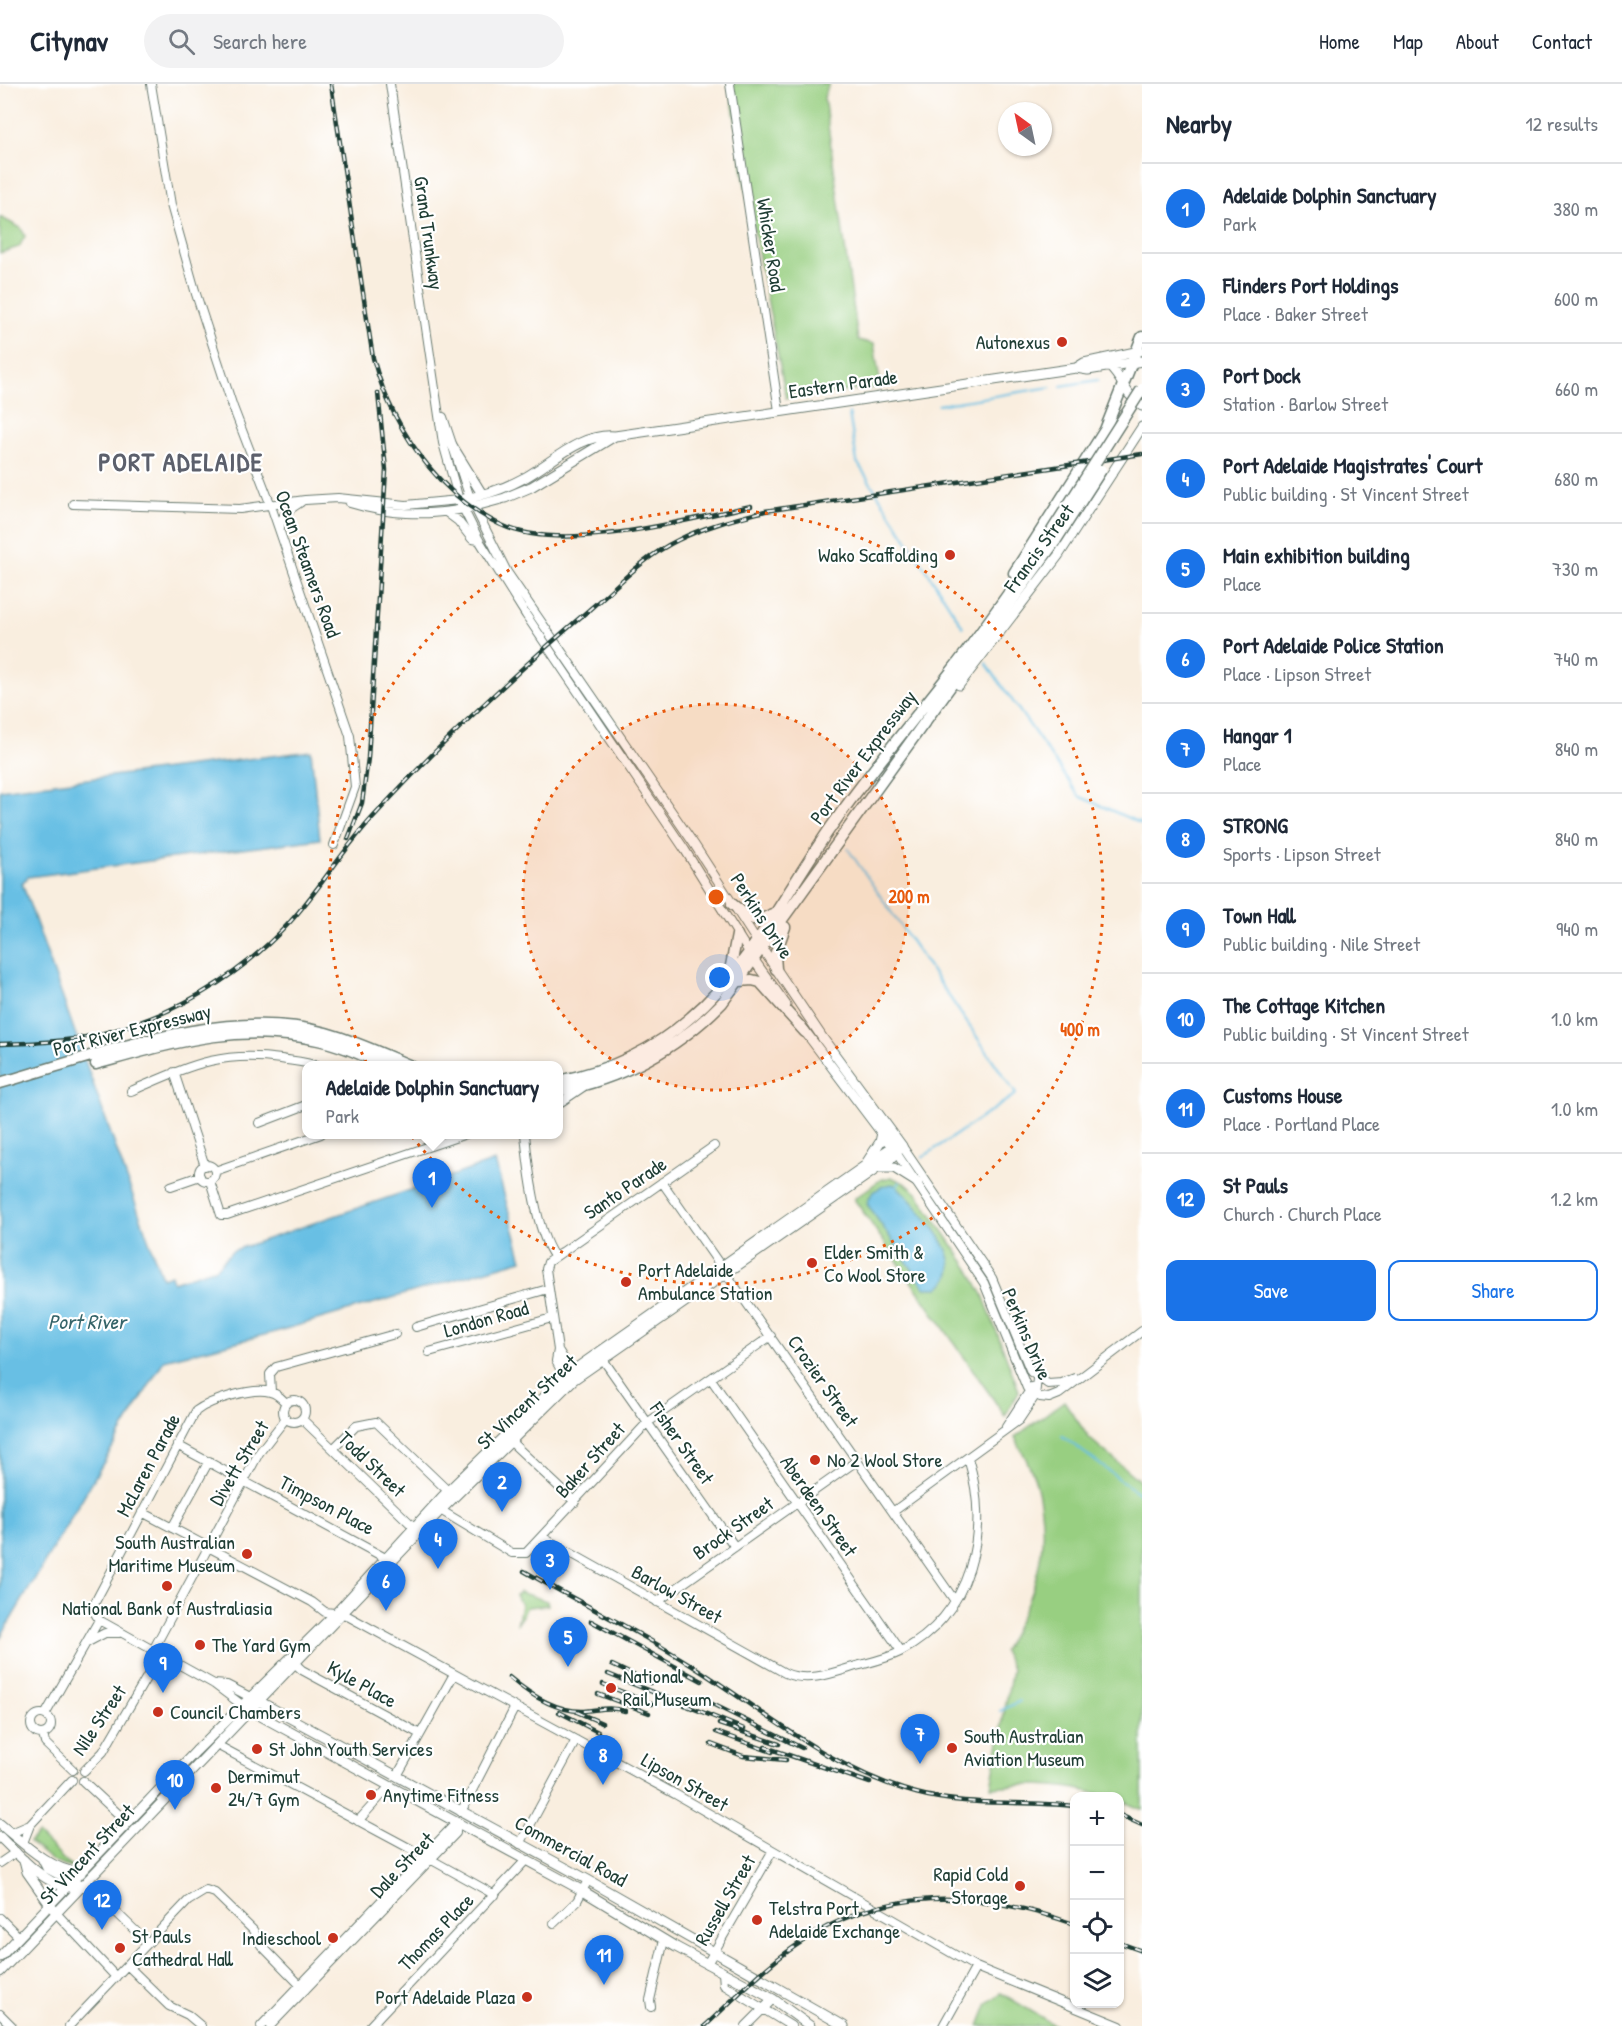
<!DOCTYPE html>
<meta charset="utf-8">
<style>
:root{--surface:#fff;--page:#f2f2f3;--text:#1f2937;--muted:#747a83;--line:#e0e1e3;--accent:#1a73e8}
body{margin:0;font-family:"Patrick Hand",sans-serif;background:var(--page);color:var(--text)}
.controls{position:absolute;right:18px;bottom:18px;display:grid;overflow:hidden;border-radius:12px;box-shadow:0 2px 4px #0004}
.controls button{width:54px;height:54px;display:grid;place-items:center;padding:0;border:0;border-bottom:2px solid var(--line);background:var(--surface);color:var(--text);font:30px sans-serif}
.compass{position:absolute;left:998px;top:18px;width:54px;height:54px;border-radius:50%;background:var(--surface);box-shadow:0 2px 4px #0004;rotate:327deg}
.you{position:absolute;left:720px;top:894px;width:21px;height:21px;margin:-15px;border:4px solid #fff;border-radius:50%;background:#1a73e8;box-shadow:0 0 0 9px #1a73e833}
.badge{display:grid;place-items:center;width:39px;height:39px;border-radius:50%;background:var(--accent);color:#fff;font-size:20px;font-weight:700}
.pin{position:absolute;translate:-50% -50px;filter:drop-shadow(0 2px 3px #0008)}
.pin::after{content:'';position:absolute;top:32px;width:21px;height:18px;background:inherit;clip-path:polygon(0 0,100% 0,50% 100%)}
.popup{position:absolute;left:302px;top:977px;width:261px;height:78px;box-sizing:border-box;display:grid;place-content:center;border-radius:12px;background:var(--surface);filter:drop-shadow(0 2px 4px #0005);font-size:20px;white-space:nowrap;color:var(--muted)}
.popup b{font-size:22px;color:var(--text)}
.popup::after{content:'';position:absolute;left:50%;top:100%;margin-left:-12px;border:12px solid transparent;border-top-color:var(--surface)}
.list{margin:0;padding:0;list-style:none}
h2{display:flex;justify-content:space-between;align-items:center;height:78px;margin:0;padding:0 24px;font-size:26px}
h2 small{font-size:20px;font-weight:400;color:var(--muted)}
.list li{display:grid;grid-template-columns:39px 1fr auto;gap:18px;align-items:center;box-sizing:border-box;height:90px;padding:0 24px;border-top:2px solid var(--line)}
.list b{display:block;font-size:22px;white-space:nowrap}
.list p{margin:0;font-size:20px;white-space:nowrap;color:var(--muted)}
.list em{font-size:20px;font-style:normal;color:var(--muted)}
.actions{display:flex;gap:12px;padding:18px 24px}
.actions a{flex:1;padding:14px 0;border:2px solid var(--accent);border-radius:12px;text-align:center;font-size:21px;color:var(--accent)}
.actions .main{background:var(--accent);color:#fff}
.icon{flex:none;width:33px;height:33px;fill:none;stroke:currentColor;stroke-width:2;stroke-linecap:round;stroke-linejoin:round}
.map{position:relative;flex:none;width:1142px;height:1942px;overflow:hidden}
header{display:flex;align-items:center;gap:36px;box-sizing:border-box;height:84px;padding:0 30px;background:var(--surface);border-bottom:2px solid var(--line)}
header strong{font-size:28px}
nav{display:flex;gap:33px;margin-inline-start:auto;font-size:21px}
.search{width:420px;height:54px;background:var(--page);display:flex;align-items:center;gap:15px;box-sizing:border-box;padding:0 21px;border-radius:33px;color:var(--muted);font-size:22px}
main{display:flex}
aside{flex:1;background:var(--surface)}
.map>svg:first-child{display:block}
</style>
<header>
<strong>Citynav</strong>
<div class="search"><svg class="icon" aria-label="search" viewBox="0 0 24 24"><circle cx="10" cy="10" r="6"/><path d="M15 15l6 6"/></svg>Search here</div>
<nav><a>Home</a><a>Map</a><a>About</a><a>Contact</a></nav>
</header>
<main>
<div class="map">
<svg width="1142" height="1942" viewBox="0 0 1142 1942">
<rect width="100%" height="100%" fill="#fff"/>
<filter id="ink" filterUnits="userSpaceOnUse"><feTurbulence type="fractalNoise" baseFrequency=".0167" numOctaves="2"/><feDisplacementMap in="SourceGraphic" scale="12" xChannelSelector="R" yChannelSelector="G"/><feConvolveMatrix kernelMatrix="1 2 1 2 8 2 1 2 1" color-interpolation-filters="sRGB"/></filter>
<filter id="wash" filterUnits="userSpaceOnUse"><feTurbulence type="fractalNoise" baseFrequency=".008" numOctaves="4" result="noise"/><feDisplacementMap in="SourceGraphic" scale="24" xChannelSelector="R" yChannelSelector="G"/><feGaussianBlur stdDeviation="1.35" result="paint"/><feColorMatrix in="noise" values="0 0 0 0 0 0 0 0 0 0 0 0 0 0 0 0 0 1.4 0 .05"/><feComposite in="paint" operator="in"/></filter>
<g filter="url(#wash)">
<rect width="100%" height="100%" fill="#f9eedf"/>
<!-- green -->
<path fill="#98cf81" stroke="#5c865a" stroke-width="1.5" d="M730,0H829L824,13L858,256L874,260L881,303L786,314L744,94Z
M0,133L21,144L25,152L19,163L0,169Z
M891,1093L906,1100L917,1109L969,1185L983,1211L1019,1307L1005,1332L854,1115L880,1096Z
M1064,1317L1089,1354L1142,1399V1726L1120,1716V1712C1104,1712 1092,1708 1077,1705C1048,1700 1020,1700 991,1703L1012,1585L1003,1567C1035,1510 1053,1465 1036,1399C1032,1384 1022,1368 1015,1353Z
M519,1508L547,1517L548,1521L527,1523L517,1541L521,1521L516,1511Z
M38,1750L73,1785L54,1778L29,1758Z
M1001,1909L1056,1942H979L988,1919Z"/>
<!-- water -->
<path fill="#67bfe4" stroke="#437e8c" stroke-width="1.5" d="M311,667L320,755L28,793L22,799L162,1194L171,1191L173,1198L216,1184L232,1167L495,1077L522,1176L272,1249L164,1276L0,1554V706Z
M892,1100L897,1102C914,1120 963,1168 948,1194C946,1198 941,1201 938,1204H925L867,1120C870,1108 879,1102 892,1100Z"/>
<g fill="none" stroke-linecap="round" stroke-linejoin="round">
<!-- stream -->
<path stroke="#67bfe4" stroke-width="2" d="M1061,302L1098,296
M938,321L1051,303
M849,329L857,378L963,543
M986,579L1079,712L1142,740
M848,765L1016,1010L923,1073
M897,1102L900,1098
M1062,1352L1142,1412
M1000,1627L1020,1617"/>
</g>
</g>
<g filter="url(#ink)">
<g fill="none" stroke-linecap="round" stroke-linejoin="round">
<defs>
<path id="minor" d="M151,0L171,121L196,210L233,323L270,419L350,652L355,703L334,761
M390,0L443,359L459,416L479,456L526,531L685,766L750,870
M730,0L779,327
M443,333L470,414L507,488L694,760L756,856
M350,419C389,431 424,432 464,425
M73,420L240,425L305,416L338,414L406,421L459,416
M446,428L458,437L472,455L479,456
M280,444C281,430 290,425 301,418
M174,988L205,1082
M131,1007C188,983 218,966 281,975C293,977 306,978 318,982
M558,1020L583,1003
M259,1039L306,1021
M525,1050C528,1082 536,1147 554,1172
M902,1062L992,1194L1031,1288L1048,1300L1062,1299L1075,1294
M897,1070L984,1199L1027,1304L1040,1313L1049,1314L1059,1310L1142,1247
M199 1089a8 8 0 1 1 16 0a8 8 0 1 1-16 0Z
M215,1087L321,1050
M210,1097L221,1131H227L466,1050
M662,1098L955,1517
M171,1102L200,1092
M416,1243L548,1205
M558,1266L570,1285L568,1290
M429,1268L552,1234
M602,1274L735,1463
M569,1291L563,1290L556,1277L558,1266L546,1185L548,1178L714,1062
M711,1295L901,1567
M271,1308L270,1290L276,1283L395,1250
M283 1327a11 11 0 1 1 22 0a11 11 0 1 1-22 0Z
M302,1335L417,1446
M1006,1343L1032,1303
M508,1355L575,1418
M177,1361L389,1476
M333,1365L356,1342L376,1338L448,1407
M437,1424L512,1469H526L647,1339L771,1252
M894,1427L1019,1336L1035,1312L1037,1295
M142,1428L312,1518L325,1528L344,1530L675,1710L976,1883L1120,1942
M172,1444L209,1377
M542,1453L785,1589C808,1599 833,1589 856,1582C871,1578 886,1575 900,1568C972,1530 991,1448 968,1374
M657,1518L858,1376
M88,1558L105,1549H119
M152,1568L259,1369L286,1334
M292,1577L302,1586L420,1650
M214,1600L227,1601L250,1613
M242,1621L214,1600L99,1536L92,1524L196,1327C210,1316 253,1303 270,1308C277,1309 282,1315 286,1319
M31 1640a10 10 0 1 1 20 0a10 10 0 1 1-20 0Z
M45,1631L99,1536
M43,1650L45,1659L73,1686
M217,1661L424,1772
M84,1687L103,1668L159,1572
M397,1692L454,1590
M83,1697L128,1739
M461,1728L515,1623
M358,1737L389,1703
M11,1749L30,1741L72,1696
M23,1759L30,1741
M520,1760L576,1656
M430,1775L495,1811
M0,1779L16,1768
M82,1802L92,1805L148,1859
M56,1829L116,1893
M0,1834L19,1853
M554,1839L577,1817L588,1796
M707,1880L772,1768
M127,1881L169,1922L188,1931L201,1942
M723,1889L724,1901L791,1942
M651,1923L650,1916L664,1856
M0,1930L12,1942
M69,1942L188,1817L206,1806L215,1809L253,1846L261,1861L305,1906
M261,1942L456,1739
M270,1942L456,1749V1739
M370,1942L526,1776
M746,1942L773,1915
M943,1942L976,1883"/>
<path id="major" d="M1109,282C1125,297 1122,308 1142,322
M1076,284L1084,279L1140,267
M450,358L482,410
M459,416C482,412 506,404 526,393C554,377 581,349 615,352L1076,284L1088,286L1142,277
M464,425L505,414L531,403L615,352
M959,601L1058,472L1142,343
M758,858L824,956L902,1062
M754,876L786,921
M801,942L896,1068
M867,1078L880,1058L882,1049
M877,1084H894L918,1099
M255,1615L588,1796L844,1942
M246,1624L583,1807L676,1863L773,1915L810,1942
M0,1740C23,1759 49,1786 81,1789
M0,1753C16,1769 48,1804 71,1803
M42,1774L47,1784L77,1800
M24,1776L27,1788L53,1825
M0,1873L196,1667L336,1529L442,1413L568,1290L866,1081L892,1063L902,1062
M0,1888L440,1427L573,1296L892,1074L902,1062"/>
<path id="highway" d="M1014,489L1105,346L1142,253
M732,820C748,832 752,842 772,830
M776,885L775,871L785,843
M729,892L737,851
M740,897L752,896L760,898L805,948
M96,980C173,959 237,938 318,956C342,961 364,972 387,982
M558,997C608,987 653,967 691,933C753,880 789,801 836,736C872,685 912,638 950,589C985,545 1016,498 1048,453
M0,999C100,971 223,921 326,949C355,957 383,970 411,982
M558,1007C621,995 677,965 722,919L1056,456"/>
</defs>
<!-- minor casing -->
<use href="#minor" stroke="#6b7b70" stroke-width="10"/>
<!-- major casing -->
<use href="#major" stroke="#6b7b70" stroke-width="11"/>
<!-- highway casing -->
<use href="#highway" stroke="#6b7b70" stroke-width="13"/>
<!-- minor -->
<use href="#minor" stroke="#fff" stroke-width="8"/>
<!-- major -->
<use href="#major" stroke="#fff" stroke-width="9"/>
<!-- highway -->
<use href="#highway" stroke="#fff" stroke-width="10"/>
<defs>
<path id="rail" d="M331,0L373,274C384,315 402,350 429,383C448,406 472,427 499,440C561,471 686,436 751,422
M348,755L362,719L368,674L386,386L378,309
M0,960C32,959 65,958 96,951C169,935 240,893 290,838C320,805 343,765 374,732C441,658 514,590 590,525C618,501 645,472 678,456C706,442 735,435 765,427L1142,370
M524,1487C580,1519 638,1547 691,1581C764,1627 831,1686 916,1709C967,1723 1022,1716 1074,1722
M591,1537L702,1597
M612,1581L650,1599
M608,1590L744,1645
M509,1593C529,1610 556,1628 584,1627C598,1626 610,1622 625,1627
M603,1600L652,1620
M598,1610L649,1629
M702,1615L802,1664
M559,1628L598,1648
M577,1628L602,1639
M719,1640L779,1660
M716,1648L772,1668
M711,1660L743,1672L786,1676
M765,1663L870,1699
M1120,1731L1142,1741
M1120,1859L1142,1867
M705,1942C734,1915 762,1885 794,1863C882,1800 978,1806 1074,1840"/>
</defs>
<!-- rail casing -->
<use href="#rail" stroke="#1f3d34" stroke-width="4.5"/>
<!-- rail -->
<use href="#rail" stroke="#fff" stroke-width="2" stroke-dasharray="7" stroke-linecap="butt"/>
<defs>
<path id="highway-bridge" d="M1048,453L1142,305
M1056,456L1101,386"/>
</defs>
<!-- highway-bridge casing -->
<use href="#highway-bridge" stroke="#6b7b70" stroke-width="13" stroke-linecap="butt"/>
<!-- highway-bridge -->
<use href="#highway-bridge" stroke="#fff" stroke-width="10"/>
</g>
</g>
<!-- distance rings -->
<circle cx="716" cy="813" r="193" fill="#e8590c" fill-opacity=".12"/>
<g fill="none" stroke="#e8590c" stroke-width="3" stroke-dasharray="3 6">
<circle cx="716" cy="813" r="193"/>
<circle cx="716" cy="813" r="387"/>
</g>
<!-- markers -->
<g fill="#c8321e" stroke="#fff" stroke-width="2">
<circle cx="1062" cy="258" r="6"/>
<circle cx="950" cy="471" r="6"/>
<circle cx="812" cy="1179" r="6"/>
<circle cx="626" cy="1198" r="6"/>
<circle cx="815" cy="1376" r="6"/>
<circle cx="247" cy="1470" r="6"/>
<circle cx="167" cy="1502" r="6"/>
<circle cx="200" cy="1561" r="6"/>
<circle cx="611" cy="1604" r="6"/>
<circle cx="158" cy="1628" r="6"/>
<circle cx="952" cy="1664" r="6"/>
<circle cx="257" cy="1665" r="6"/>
<circle cx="216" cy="1704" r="6"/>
<circle cx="371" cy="1711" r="6"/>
<circle cx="1020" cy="1802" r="6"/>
<circle cx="757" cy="1836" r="6"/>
<circle cx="333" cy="1854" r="6"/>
<circle cx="120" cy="1864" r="6"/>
<circle cx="527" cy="1913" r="6"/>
</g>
<g text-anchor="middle" stroke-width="4.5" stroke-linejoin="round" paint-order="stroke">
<!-- street labels -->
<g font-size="20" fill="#1f3d34" stroke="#fff">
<text transform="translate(429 149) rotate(82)" y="7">Grand Trunkway</text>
<text transform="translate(771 161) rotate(81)" y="7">Whicker Road</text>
<text transform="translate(843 300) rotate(-8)" y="7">Eastern Parade</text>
<text transform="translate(1039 464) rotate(-54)" y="7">Francis Street</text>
<text transform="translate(308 480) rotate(70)" y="7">Ocean Steamers Road</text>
<text transform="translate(863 673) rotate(-53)" y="7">Port River Expressway</text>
<text transform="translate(762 832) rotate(57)" y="7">Perkins Drive</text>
<text transform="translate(132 946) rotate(-14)" y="7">Port River Expressway</text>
<text transform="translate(625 1104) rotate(-34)" y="7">Santo Parade</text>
<text transform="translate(486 1235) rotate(-16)" y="7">London Road</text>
<text transform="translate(1027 1250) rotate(67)" y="7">Perkins Drive</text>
<text transform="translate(823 1297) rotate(55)" y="7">Crozier Street</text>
<text transform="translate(527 1318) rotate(-43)" y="7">St Vincent Street</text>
<text transform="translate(682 1359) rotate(55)" y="7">Fisher Street</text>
<text transform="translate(590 1376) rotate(-48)" y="7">Baker Street</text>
<text transform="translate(239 1379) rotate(-59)" y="7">Divett Street</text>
<text transform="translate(372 1380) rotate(44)" y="7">Todd Street</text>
<text transform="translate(148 1381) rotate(-62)" y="7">McLaren Parade</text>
<text transform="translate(327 1421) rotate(28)" y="7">Timpson Place</text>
<text transform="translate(819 1422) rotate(55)" y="7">Aberdeen Street</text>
<text transform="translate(733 1444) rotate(-35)" y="7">Brock Street</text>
<text transform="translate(677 1510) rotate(29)" y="7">Barlow Street</text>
<text transform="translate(362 1600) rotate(29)" y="7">Kyle Place</text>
<text transform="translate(99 1636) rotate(-56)" y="7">Nile Street</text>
<text transform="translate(685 1698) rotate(30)" y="7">Lipson Street</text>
<text transform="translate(571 1767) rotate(29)" y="7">Commercial Road</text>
<text transform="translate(87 1770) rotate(-47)" y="7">St Vincent Street</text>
<text transform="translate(402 1781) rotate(-46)" y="7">Dale Street</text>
<text transform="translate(725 1816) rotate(-60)" y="7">Russell Street</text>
<text transform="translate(436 1848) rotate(-46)" y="7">Thomas Place</text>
</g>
<!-- poi labels -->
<g font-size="20" fill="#1f3d34" stroke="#fff" text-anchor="start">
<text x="1050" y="265" text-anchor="end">Autonexus</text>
<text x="938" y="478" text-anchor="end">Wako Scaffolding</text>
<text x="824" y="1175">Elder Smith &amp;<tspan x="824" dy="23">Co Wool Store</tspan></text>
<text x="638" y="1193">Port Adelaide<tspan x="638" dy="23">Ambulance Station</tspan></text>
<text x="827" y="1383">No 2 Wool Store</text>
<text x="235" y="1465" text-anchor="end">South Australian<tspan x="235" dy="23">Maritime Museum</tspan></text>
<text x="167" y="1531" text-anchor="middle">National Bank of Australiasia</text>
<text x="212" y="1568">The Yard Gym</text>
<text x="623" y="1599">National<tspan x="623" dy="23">Rail Museum</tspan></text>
<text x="170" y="1635">Council Chambers</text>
<text x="964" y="1659">South Australian<tspan x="964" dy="23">Aviation Museum</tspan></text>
<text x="269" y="1672">St John Youth Services</text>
<text x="228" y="1699">Dermimut<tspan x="228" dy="23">24/7 Gym</tspan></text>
<text x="383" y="1718">Anytime Fitness</text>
<text x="1008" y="1797" text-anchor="end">Rapid Cold<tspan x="1008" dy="23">Storage</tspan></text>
<text x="769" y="1831">Telstra Port<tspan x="769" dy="23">Adelaide Exchange</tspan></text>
<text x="132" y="1859">St Pauls<tspan x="132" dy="23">Cathedral Hall</tspan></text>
<text x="321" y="1861" text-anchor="end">Indieschool</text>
<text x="515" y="1920" text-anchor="end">Port Adelaide Plaza</text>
</g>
<!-- water labels -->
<g font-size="21" font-style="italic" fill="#356469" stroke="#fff">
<text x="87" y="1245">Port River</text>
</g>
<!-- district labels -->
<g font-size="26" font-weight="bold" letter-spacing="1.5" fill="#5c606c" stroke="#fff">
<text x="181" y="387">PORT ADELAIDE</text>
</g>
</g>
<circle cx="716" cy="813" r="9" fill="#e8590c" stroke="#fff" stroke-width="3"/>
<g font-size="18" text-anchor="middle" font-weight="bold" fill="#e8590c" stroke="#fff" stroke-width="4.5" stroke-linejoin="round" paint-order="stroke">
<text x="909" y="819">200 m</text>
<text x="1080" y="952">400 m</text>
</g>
</svg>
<div class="controls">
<button>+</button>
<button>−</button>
<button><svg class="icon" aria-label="locate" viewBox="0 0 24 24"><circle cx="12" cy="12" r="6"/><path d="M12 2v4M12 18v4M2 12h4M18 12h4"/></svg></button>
<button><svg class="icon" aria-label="layers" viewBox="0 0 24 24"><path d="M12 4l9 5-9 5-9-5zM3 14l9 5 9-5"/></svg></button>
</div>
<svg class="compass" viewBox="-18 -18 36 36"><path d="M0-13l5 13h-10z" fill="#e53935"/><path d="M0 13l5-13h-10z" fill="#747a83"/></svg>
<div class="you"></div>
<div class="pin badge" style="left:432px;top:1124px">1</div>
<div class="popup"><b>Adelaide Dolphin Sanctuary</b>Park</div>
<div class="pin badge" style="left:502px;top:1428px">2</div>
<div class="pin badge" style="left:550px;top:1506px">3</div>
<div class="pin badge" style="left:438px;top:1485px">4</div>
<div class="pin badge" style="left:568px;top:1583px">5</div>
<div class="pin badge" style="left:386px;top:1527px">6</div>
<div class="pin badge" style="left:920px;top:1680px">7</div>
<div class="pin badge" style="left:603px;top:1701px">8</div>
<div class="pin badge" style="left:163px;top:1609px">9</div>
<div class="pin badge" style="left:175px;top:1726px">10</div>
<div class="pin badge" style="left:604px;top:1901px">11</div>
<div class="pin badge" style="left:102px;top:1846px">12</div>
</div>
<aside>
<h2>Nearby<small>12 results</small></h2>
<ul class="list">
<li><span class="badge">1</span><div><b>Adelaide Dolphin Sanctuary</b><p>Park</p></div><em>380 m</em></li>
<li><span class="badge">2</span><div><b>Flinders Port Holdings</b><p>Place · Baker Street</p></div><em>600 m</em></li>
<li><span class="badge">3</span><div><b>Port Dock</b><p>Station · Barlow Street</p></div><em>660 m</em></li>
<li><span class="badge">4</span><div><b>Port Adelaide Magistrates' Court</b><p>Public building · St Vincent Street</p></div><em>680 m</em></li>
<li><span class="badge">5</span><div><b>Main exhibition building</b><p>Place</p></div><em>730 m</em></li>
<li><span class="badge">6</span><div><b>Port Adelaide Police Station</b><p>Place · Lipson Street</p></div><em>740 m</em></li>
<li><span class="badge">7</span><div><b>Hangar 1</b><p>Place</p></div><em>840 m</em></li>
<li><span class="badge">8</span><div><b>STRONG</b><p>Sports · Lipson Street</p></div><em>840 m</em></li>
<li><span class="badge">9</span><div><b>Town Hall</b><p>Public building · Nile Street</p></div><em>940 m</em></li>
<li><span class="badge">10</span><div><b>The Cottage Kitchen</b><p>Public building · St Vincent Street</p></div><em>1.0 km</em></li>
<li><span class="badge">11</span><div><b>Customs House</b><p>Place · Portland Place</p></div><em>1.0 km</em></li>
<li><span class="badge">12</span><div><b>St Pauls</b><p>Church · Church Place</p></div><em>1.2 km</em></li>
</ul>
<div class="actions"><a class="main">Save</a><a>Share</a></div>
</aside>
</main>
